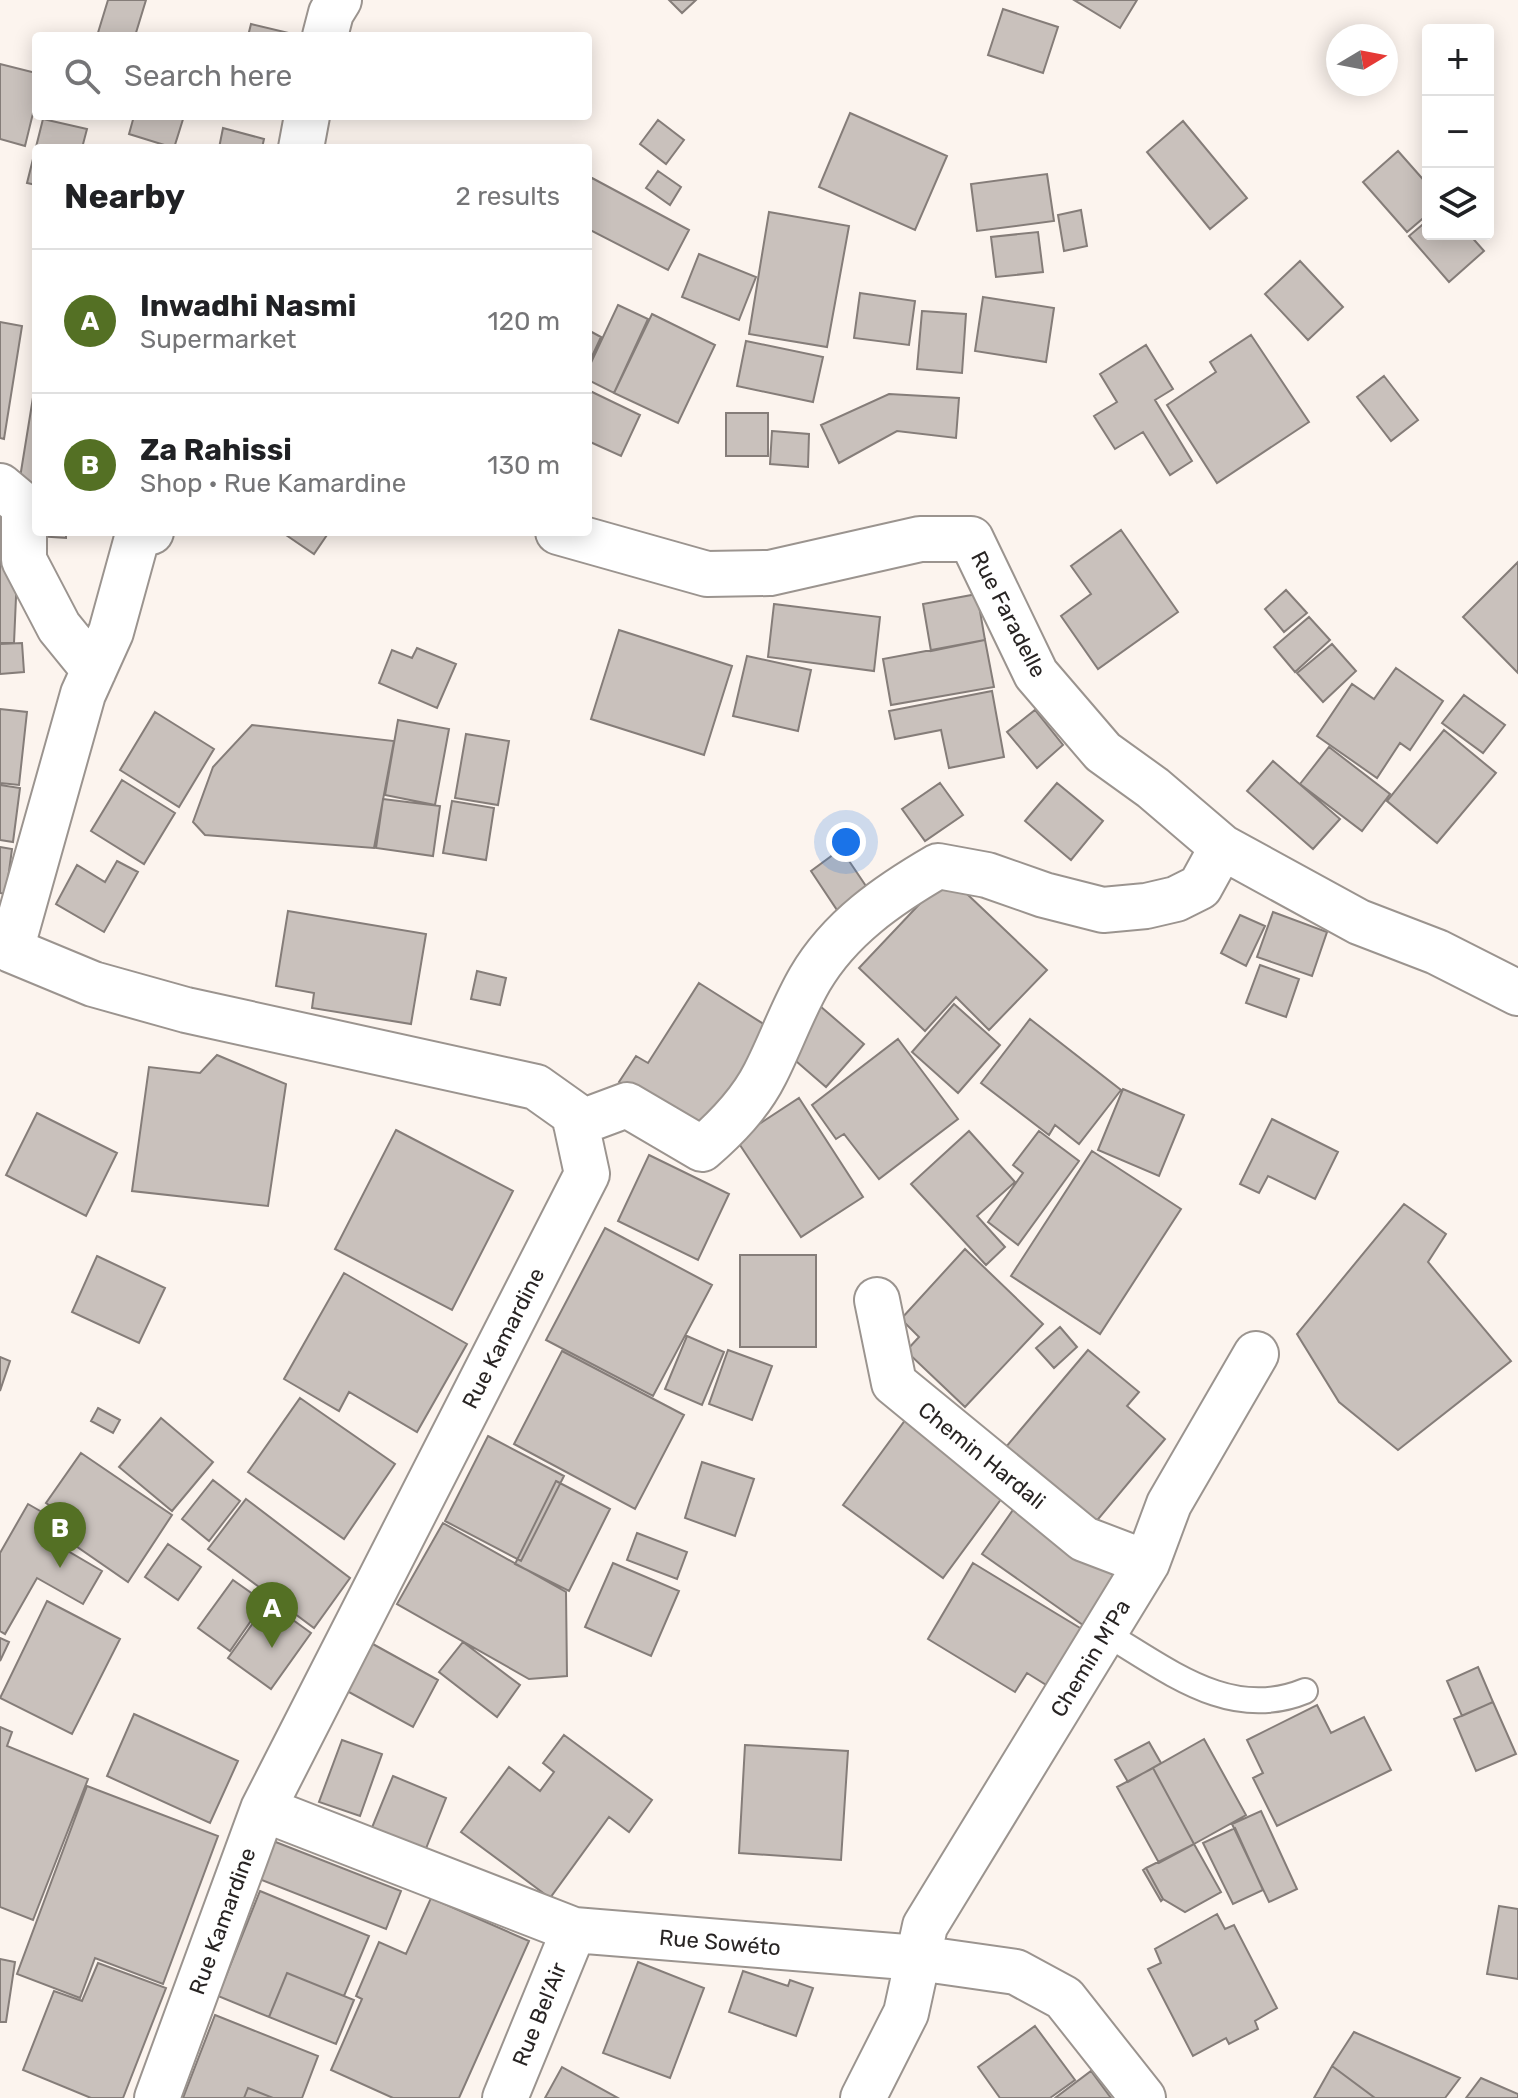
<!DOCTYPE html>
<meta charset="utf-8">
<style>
:root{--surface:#fff;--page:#f2f2f2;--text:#202124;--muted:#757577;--line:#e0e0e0;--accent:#547024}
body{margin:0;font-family:Rubik,sans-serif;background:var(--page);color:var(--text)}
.controls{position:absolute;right:24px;top:24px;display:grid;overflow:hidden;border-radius:8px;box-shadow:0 4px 20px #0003}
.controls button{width:72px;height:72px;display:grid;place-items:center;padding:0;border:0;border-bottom:2px solid var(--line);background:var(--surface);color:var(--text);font:40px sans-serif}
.compass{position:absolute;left:1326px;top:24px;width:72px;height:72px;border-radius:50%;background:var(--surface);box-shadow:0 4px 20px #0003;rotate:80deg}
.you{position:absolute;left:846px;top:842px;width:28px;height:28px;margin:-20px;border:6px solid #fff;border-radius:50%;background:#1a73e8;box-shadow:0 0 0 12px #1a73e833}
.badge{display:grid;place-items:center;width:52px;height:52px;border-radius:50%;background:var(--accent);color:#fff;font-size:26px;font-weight:700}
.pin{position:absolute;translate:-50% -66px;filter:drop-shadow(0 2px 4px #0008)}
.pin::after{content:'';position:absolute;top:42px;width:28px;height:24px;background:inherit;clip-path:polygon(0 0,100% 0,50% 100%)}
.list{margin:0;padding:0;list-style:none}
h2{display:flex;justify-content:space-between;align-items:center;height:104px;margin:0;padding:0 32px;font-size:34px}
h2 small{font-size:26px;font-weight:400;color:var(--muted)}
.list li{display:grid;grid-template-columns:52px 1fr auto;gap:24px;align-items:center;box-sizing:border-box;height:144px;padding:0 32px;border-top:2px solid var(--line)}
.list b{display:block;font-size:30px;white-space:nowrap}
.list p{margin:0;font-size:26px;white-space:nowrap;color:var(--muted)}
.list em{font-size:26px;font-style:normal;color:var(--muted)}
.icon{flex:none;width:44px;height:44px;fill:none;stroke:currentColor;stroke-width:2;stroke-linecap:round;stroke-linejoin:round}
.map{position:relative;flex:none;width:1518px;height:2098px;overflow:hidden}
.search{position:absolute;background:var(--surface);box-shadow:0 4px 20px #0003;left:32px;top:32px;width:560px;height:88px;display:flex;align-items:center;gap:20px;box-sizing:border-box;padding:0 28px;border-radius:8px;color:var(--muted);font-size:30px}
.panel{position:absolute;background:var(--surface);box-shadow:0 4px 20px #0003;left:32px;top:144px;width:560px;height:392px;border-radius:8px}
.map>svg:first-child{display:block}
</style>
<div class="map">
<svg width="1518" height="2098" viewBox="0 0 1518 2098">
<rect width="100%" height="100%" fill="#fcf4ee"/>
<!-- building -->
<path fill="#c9c1bc" stroke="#857d79" stroke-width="2" d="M108,0H146L135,36H97Z
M669,0H696L682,13Z
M1074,0H1137L1120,28Z
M1003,9L1058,27L1043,73L988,55Z
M251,24L293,34V36H248Z
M0,64L36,73V101L25,146L0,139Z
M850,113L947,156L915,230L819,187Z
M134,116H184L174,148L129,134Z
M43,119L87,129L82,148H36V185L27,183Z
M658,120L684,140L666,164L640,144Z
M1183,121L1247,198L1210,229L1147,152Z
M223,128L264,139L262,148H219Z
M1398,151L1428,185V214L1407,232L1363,182Z
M658,171L681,187L670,205L646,188Z
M1047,174L1054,221L977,231L971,184Z
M592,178L689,230L668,270L588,229V186Z
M1081,210L1087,246L1064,251L1058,215Z
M769,212L849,226L827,347L749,334Z
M1428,220V234H1469L1484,251L1449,282L1409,236Z
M1038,232L1043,272L996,277L991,237Z
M699,254L756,277L739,320L682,297Z
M1300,261L1343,307L1308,340L1265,294Z
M860,293L915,301L909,345L854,338Z
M983,297L1054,308L1046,362L975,351Z
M618,305L648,319L614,393L588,380V369Z
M922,311L966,314L962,373L917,369Z
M652,314L715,345L678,423L614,393Z
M0,322L22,326L4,439L0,438Z
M588,330L601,337L588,365Z
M1251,335L1309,422L1217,483L1167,405L1216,372L1210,362Z
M746,341L823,357L813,402L737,386Z
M1146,345L1173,389L1155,400L1192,461L1170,475L1143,432L1115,449L1094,416L1117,402L1100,374Z
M1384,376L1418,420L1391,441L1357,397Z
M36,379V493L18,490Z
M588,390L640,415L621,456L588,441Z
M889,394L959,398L956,438L897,431L839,463L821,425Z
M726,413H768V456H726Z
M772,431L809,434L808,467L770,464Z
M0,505L20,506L14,643H0Z
M1121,530L1178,612L1098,669L1061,616L1091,594L1071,566Z
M37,532H66V538L37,536Z
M288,532H329L314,554L286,535Z
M1518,562V673L1463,617Z
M1286,590L1307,613L1284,632L1265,609Z
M977,594L985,640L931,651L923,604Z
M774,604L880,617L874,671L768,657Z
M1309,617L1330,640L1295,672L1274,647Z
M619,630L732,666L704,755L591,719Z
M985,640L994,687L891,705L883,659Z
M22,643L24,672L0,674V644Z
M1332,644L1356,671L1323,702L1297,673Z
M417,648L456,664L437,708L379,683L392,650L412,658Z
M747,656L811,670L798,731L733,716Z
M1396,668L1443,701L1410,750L1400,743L1377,778L1317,736L1352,684L1374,699Z
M992,691L1004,757L949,768L941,730L895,739L889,711Z
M1464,695L1505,725L1483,753L1442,723Z
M0,709L27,712L19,785L0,783Z
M1035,710L1063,745L1037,768L1007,732Z
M155,712L214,749L179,807L120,770Z
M398,720L449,729L435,805L385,795Z
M252,725L394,741L374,848L205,835L193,822L213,767Z
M1444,730L1496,773L1437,843L1387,801Z
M466,734L509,741L498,805L455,798Z
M1329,747L1390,794L1362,831L1300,784Z
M1273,761L1340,819L1313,849L1247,791Z
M122,780L175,813L144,864L91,831Z
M940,783L963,815L925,841L902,809Z
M1057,783L1103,821L1071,860L1025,821Z
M0,785L20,788L13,842L0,840Z
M383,799L440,806L433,856L376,848Z
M452,801L494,808L486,860L443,853Z
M0,847L12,849L6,894L0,893Z
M841,849L872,895L841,916L811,871Z
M117,861L138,872L104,932L56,904L77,865L105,882Z
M947,875L1047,970L989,1030L956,997L925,1031L859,968Z
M288,911L426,934L411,1024L312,1008L314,993L276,986Z
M1273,912L1327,932L1312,976L1257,957Z
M1240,915L1265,926L1246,966L1221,953Z
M1260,965L1299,979L1286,1017L1246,1003Z
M477,971L506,978L500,1005L471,999Z
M699,983L773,1030L703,1138L619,1082L636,1056L648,1063Z
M954,1004L1000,1045L958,1093L912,1052Z
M820,1006L864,1044L826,1087L782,1049Z
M1030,1019L1121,1090L1079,1144L1055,1125L1049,1135L981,1083Z
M898,1039L958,1119L879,1179L844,1134L836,1139L812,1105Z
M217,1055L286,1084L268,1206L132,1191L149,1067L200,1073Z
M1123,1089L1184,1115L1159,1176L1098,1150Z
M799,1098L863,1197L801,1237L736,1139Z
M37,1113L117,1153L86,1216L6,1175Z
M1272,1119L1338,1152L1315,1199L1268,1176L1259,1193L1240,1184Z
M396,1130L513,1191L452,1310L335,1249Z
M969,1131L1015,1182L977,1216L1005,1247L986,1265L911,1184Z
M1039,1131L1079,1161L1018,1245L988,1222L1023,1173L1013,1165Z
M1092,1151L1181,1209L1100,1334L1011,1276Z
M649,1155L729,1194L698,1260L618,1221Z
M1404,1204L1446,1234L1428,1262L1511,1361L1398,1450L1339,1402L1297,1334Z
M605,1228L712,1285L653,1396L546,1340Z
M965,1249L1043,1324L965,1407L906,1351L919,1337L901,1319Z
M740,1255H816V1347H740Z
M97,1256L165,1288L139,1343L72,1312Z
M344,1273L467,1344L417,1432L349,1392L339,1411L284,1379Z
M1060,1327L1077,1347L1054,1368L1036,1348Z
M687,1336L724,1352L702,1405L665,1389Z
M728,1350L772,1366L752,1420L709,1404Z
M1088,1350L1139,1392L1127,1406L1165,1439L1084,1536L995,1460Z
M562,1351L684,1415L635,1509L514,1444Z
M0,1357L10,1361L0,1391Z
M300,1398L395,1464L344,1539L248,1472Z
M98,1408L120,1420L113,1433L91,1421Z
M161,1418L213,1462L172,1511L119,1467Z
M906,1419L1002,1498L943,1578L843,1505Z
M488,1436L564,1476L521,1561L445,1521Z
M81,1453L172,1515L128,1582L73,1544L84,1529L46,1503Z
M702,1462L754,1479L735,1536L685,1518Z
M213,1480L240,1501L209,1541L182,1519Z
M556,1481L610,1509L569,1591L515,1564Z
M246,1499L350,1578L314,1628L208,1549Z
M1020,1500L1120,1571L1083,1625L982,1554Z
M28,1504L77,1532L68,1551L102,1571L83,1604L37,1578L5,1634L0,1631V1553Z
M443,1523L566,1592L567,1676L529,1679L397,1604Z
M637,1533L687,1552L677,1579L627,1560Z
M168,1544L201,1567L178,1600L145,1577Z
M613,1563L679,1591L651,1656L585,1627Z
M973,1563L1090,1634L1056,1691L1027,1673L1015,1692L928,1639Z
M233,1580L264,1602L230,1651L198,1628Z
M47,1601L120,1639L72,1734L0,1698Z
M268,1602L311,1633L271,1689L228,1658Z
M0,1638L9,1642L0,1661Z
M362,1638L438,1680L413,1727L336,1685Z
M463,1642L520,1685L497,1717L439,1672Z
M1478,1667L1493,1702L1462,1716L1447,1681Z
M1493,1702L1516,1754L1476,1771L1454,1719Z
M1317,1705L1331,1733L1364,1717L1391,1770L1277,1826L1253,1778L1263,1773L1247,1740Z
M134,1714L238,1761L210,1823L107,1776Z
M0,1727L12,1732L7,1746L88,1779L33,1920L0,1907Z
M564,1735L652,1800L629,1832L609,1817L550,1898L461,1832L509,1767L540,1791L554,1772L543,1763Z
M1204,1739L1246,1815L1194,1844L1153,1768Z
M342,1740L382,1754L360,1816L319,1802Z
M1149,1742L1161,1763L1128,1782L1115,1760Z
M745,1745L848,1751L841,1860L739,1853Z
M1153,1768L1194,1844L1159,1863L1117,1787Z
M393,1776L446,1798L425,1851L371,1830Z
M87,1786L218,1836L163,1984L95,1958L80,1998L17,1974Z
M1261,1811L1297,1889L1269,1902L1232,1824Z
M1235,1828L1263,1890L1233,1904L1203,1843Z
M268,1839L401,1891L386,1929L254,1877Z
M1194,1844L1221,1892L1185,1912L1163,1899L1146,1868Z
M1146,1868L1163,1899L1161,1901L1143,1870Z
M260,1891L369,1936L344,1996L287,1973L269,2017L218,1996Z
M431,1898L529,1941L459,2098H393L331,2070L362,1999L356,1996L379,1942L406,1954Z
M1499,1906L1518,1909V1979L1487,1974Z
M1217,1914L1225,1929L1234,1925L1277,2008L1255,2021L1258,2029L1229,2044L1226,2038L1193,2056L1148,1969L1161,1963L1155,1949Z
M0,1959L15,1962L6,2022H0Z
M638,1962L704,1988L670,2078L603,2053Z
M98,1963L166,1988L123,2098H91L23,2070L54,1991L82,2001Z
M743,1971L788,1986L790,1980L813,1988L796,2036L729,2012Z
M287,1973L354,2000L336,2044L269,2017Z
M215,2015L318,2056L302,2098H273L248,2088L244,2098H183Z
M1035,2026L1075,2080L1050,2098H1000L978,2067Z
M1354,2032L1460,2078L1445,2098H1375L1332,2066Z
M1332,2066L1375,2098H1314Z
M562,2067L618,2098H545Z
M1091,2071L1111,2098H1055Z
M1481,2078L1518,2094V2098H1466Z
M248,2088L273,2098H244Z"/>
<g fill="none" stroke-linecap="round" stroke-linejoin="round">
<defs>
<path id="service" d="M1105,1633C1168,1670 1230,1722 1305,1691"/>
<path id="minor" d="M325,36L331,13L339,0
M301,148L307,116
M0,486L24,506V560L59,627L94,670
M151,532L138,534L111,632L83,694L11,950L93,984L186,1010L536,1087L574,1114L587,1174L263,1809L157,2098
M558,532L707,574L770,573L920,539H971L1036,674L1103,752L1153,788L1222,847L1359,922L1437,952L1518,993
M576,1124L627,1105L702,1149C726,1128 750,1104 765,1074C781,1043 792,1010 810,979C840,928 888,895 938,866L987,875L1044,895L1103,910L1146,906L1176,899L1200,887L1222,847
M877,1300L894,1383L1084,1539L1147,1563
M263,1809L574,1930L918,1958L1016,1972L1064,1998L1143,2098
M505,2098L574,1930
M863,2098L906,2013L925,1926L1147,1563L1169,1504L1256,1354"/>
</defs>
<!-- service casing -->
<use href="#service" stroke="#9b948f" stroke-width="28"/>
<!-- minor casing -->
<use href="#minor" stroke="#9b948f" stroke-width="48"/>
<!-- service -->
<use href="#service" stroke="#fff" stroke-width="24"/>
<!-- minor -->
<use href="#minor" stroke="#fff" stroke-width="44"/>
</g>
<g text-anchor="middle" stroke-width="7" stroke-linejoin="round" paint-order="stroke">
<!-- street labels -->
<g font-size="22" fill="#282423" stroke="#fff">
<text transform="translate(1009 614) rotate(63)" y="8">Rue Faradelle</text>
<text transform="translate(503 1338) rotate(-63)" y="8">Rue Kamardine</text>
<text transform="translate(982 1455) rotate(39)" y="8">Chemin Hardali</text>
<text transform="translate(1090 1658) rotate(-59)" y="8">Chemin M'Pa</text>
<text transform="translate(222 1921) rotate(-70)" y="8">Rue Kamardine</text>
<text transform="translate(720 1942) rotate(5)" y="8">Rue Sowéto</text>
<text transform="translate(539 2014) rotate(-68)" y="8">Rue Bel’Air</text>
</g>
</g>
</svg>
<div class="controls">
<button>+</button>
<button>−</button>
<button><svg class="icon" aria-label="layers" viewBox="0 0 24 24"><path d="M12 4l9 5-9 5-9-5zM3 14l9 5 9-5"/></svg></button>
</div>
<svg class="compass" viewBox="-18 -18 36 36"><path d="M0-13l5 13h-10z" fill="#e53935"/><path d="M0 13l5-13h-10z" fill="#757577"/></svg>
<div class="you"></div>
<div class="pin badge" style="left:272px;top:1648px">A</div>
<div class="pin badge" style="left:60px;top:1568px">B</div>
<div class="search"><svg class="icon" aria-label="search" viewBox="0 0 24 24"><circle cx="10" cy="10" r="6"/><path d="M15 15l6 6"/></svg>Search here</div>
<section class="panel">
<h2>Nearby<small>2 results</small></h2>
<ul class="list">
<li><span class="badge">A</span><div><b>Inwadhi Nasmi</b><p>Supermarket</p></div><em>120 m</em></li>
<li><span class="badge">B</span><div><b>Za Rahissi</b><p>Shop · Rue Kamardine</p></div><em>130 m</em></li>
</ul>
</section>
</div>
